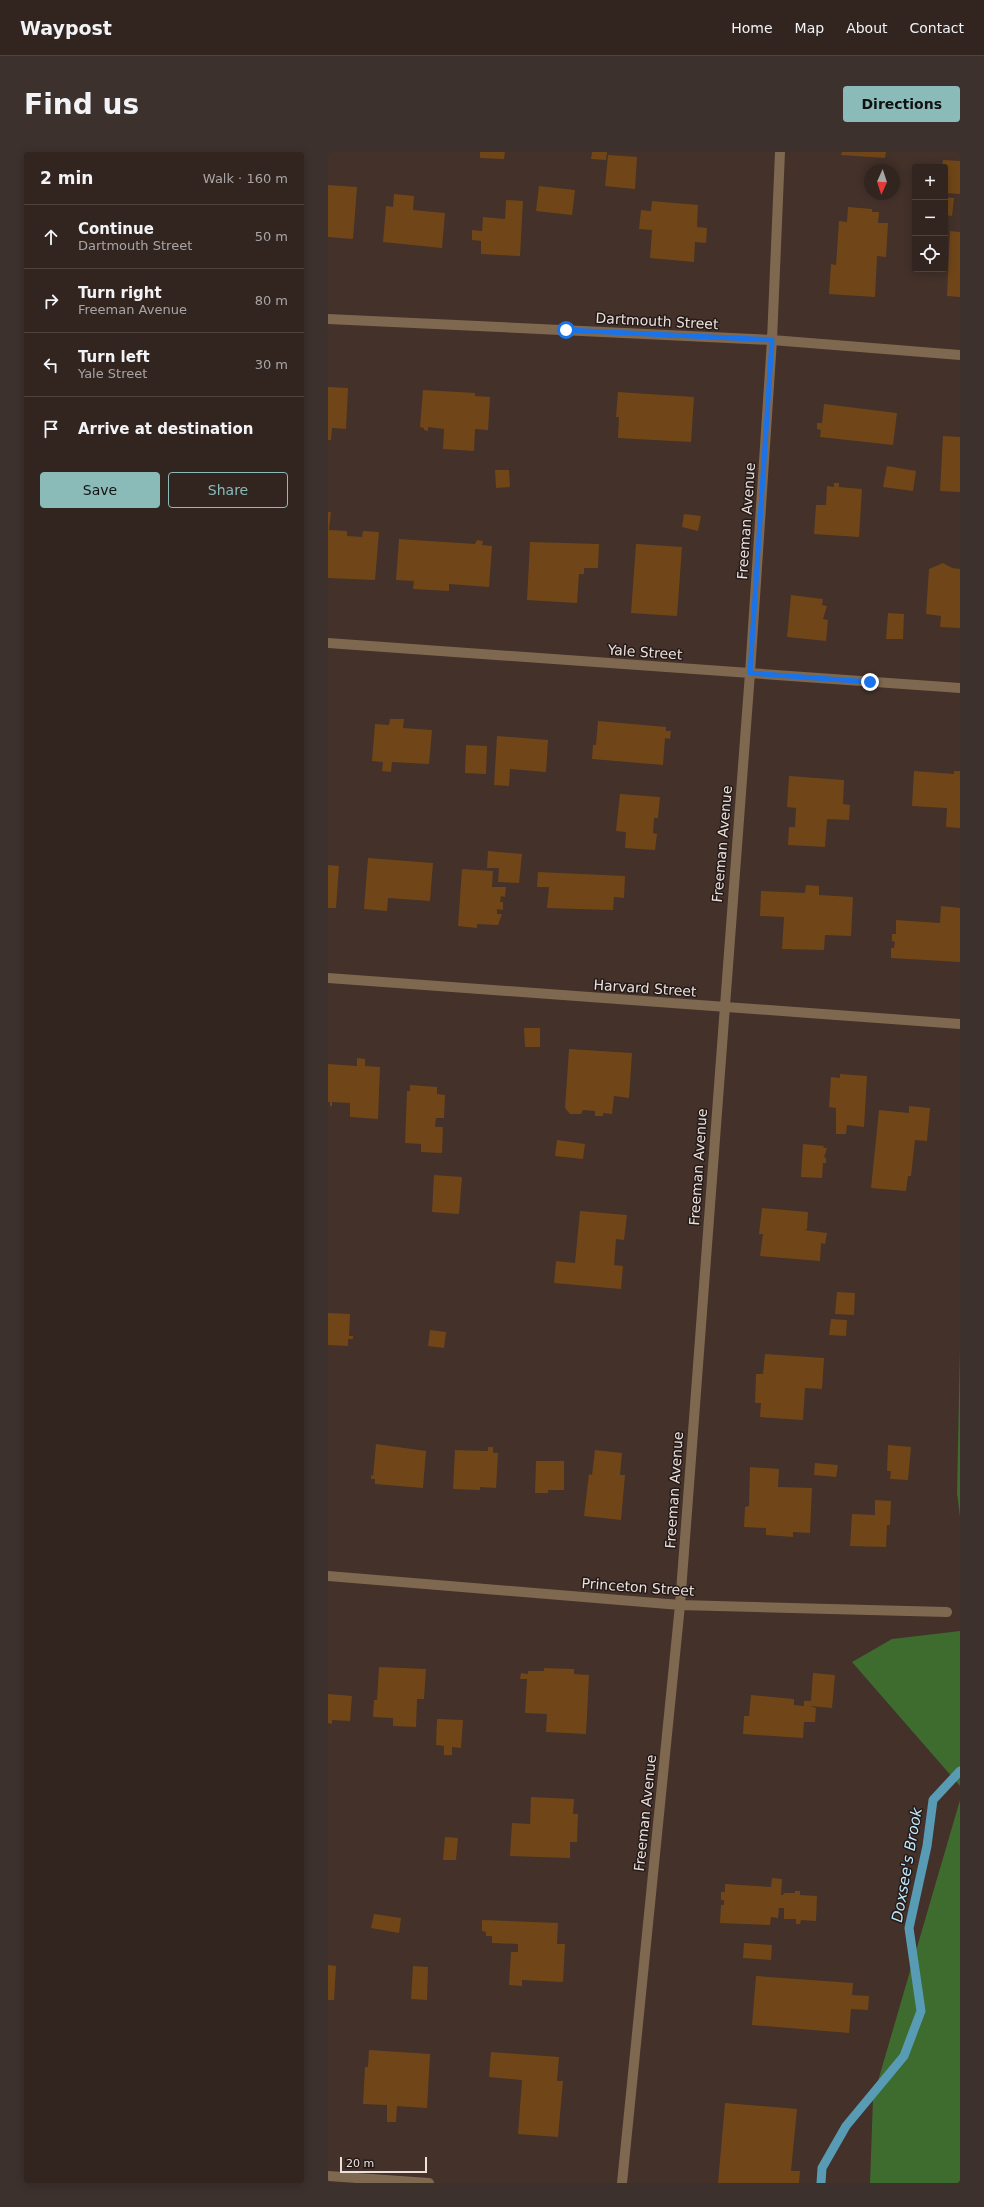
<!DOCTYPE html>
<meta charset="utf-8">
<style>
:root{--surface:#322520;--page:#3d312d;--text:#f1f3f6;--muted:#a8a5a5;--line:#4d423e;--accent:#8bbbb9}
body{margin:0;font-family:"DejaVu Sans",sans-serif;background:var(--page);color:var(--text)}
.controls{position:absolute;right:12px;top:12px;display:grid;overflow:hidden;border-radius:4px;box-shadow:0 2px 10px #0003}
.controls button{width:36px;height:36px;display:grid;place-items:center;padding:0;border:0;border-bottom:1px solid var(--line);background:var(--surface);color:var(--text);font:20px sans-serif}
.compass{position:absolute;left:536px;top:12px;width:36px;height:36px;border-radius:50%;background:var(--surface);box-shadow:0 2px 10px #0003;rotate:183deg}
.scale{position:absolute;left:12px;bottom:10px;width:87px;box-sizing:border-box;padding-left:4px;border:2px solid #ece0dc;border-top:0;font-size:11px;line-height:14px;white-space:nowrap;color:#ece0dc;-webkit-text-stroke:3px #241b18;paint-order:stroke}
.stop{position:absolute;width:12px;height:12px;margin:-9px;border:3px solid #1a73e8;border-radius:50%;background:#fff}
.stop.end{background:#1a73e8;border-color:#fff;box-shadow:0 1px 4px #0008}
.list{margin:0;padding:0;list-style:none}
h2{display:flex;justify-content:space-between;align-items:center;height:52px;margin:0;padding:0 16px;font-size:17px}
h2 small{font-size:13px;font-weight:400;color:var(--muted)}
.list li{display:grid;grid-template-columns:26px 1fr auto;gap:12px;align-items:center;box-sizing:border-box;height:64px;padding:0 16px;border-top:1px solid var(--line)}
.list b{display:block;font-size:15px;white-space:nowrap}
.list p{margin:0;font-size:13px;white-space:nowrap;color:var(--muted)}
.list em{font-size:13px;font-style:normal;color:var(--muted)}
.actions{display:flex;gap:8px;padding:12px 16px}
.actions a{flex:1;padding:9px 0;border:1px solid var(--accent);border-radius:4px;text-align:center;font-size:14px;color:var(--accent)}
.actions .main{background:var(--accent);color:#111}
.icon{flex:none;width:22px;height:22px;fill:none;stroke:currentColor;stroke-width:2;stroke-linecap:round;stroke-linejoin:round}
.map{position:relative;flex:none;width:632px;height:2031px;overflow:hidden;border-radius:4px}
header{display:flex;align-items:center;gap:24px;box-sizing:border-box;height:56px;padding:0 20px;background:var(--surface);border-bottom:1px solid var(--line)}
header strong{font-size:19px}
nav{display:flex;gap:22px;margin-inline-start:auto;font-size:14px}
.intro{display:flex;align-items:center;justify-content:space-between;box-sizing:border-box;height:96px;padding:0 24px}
h1{margin:0;font-size:28px}
.button{padding:10px 18px;border-radius:4px;background:var(--accent);color:#111;font-size:14px;font-weight:700}
main{display:flex;gap:24px;padding:0 24px}
aside{flex:1;background:var(--surface);border-radius:4px;box-shadow:0 2px 10px #0003}
.map>svg:first-child{display:block}
</style>
<header>
<strong>Waypost</strong>
<nav><a>Home</a><a>Map</a><a>About</a><a>Contact</a></nav>
</header>
<div class="intro"><h1>Find us</h1><a class="button">Directions</a></div>
<main>
<aside>
<h2>2 min<small>Walk · 160 m</small></h2>
<ul class="list">
<li><svg class="icon" aria-label="ahead" viewBox="0 0 24 24"><path d="M12 20V5M6 11l6-6 6 6"/></svg><div><b>Continue</b><p>Dartmouth Street</p></div><em>50 m</em></li>
<li><svg class="icon" aria-label="right" viewBox="0 0 24 24"><path d="M7 20v-9h11M14 6l5 5-5 5"/></svg><div><b>Turn right</b><p>Freeman Avenue</p></div><em>80 m</em></li>
<li><svg class="icon" aria-label="left" viewBox="0 0 24 24"><path d="M17 20v-9H6M10 6l-5 5 5 5"/></svg><div><b>Turn left</b><p>Yale Street</p></div><em>30 m</em></li>
<li><svg class="icon" aria-label="arrive" viewBox="0 0 24 24"><path d="M6 21V4h12l-3 4 3 4H6"/></svg><div><b>Arrive at destination</b></div></li>
</ul>
<div class="actions"><a class="main">Save</a><a>Share</a></div>
</aside>
<div class="map">
<svg width="632" height="2031" viewBox="0 0 632 2031">
<rect width="100%" height="100%" fill="#43312a"/>
<!-- forest -->
<path fill="#3e6b2e" d="M632,1196V1365L629,1341Z
M632,1479V1634L524,1510L564,1487Z
M632,1648V2031H542L545,1946Z"/>
<g fill="none" stroke-linecap="round" stroke-linejoin="round">
<!-- stream -->
<path stroke="#589bb4" stroke-width="9" d="M493,2031L494,2016L518,1974L576,1904L593,1859L581,1776L599,1694L605,1648L632,1619"/>
</g>
<!-- building -->
<path fill="#704618" d="M152,0H177L176,7L152,6Z
M264,0H279L278,8L263,7Z
M514,0H558L557,6L513,3Z
M280,3L309,5L307,37L277,34Z
M615,8L632,9V42L617,41V15H614Z
M0,33L29,35L25,87L0,85Z
M211,34L247,38L244,63L208,59Z
M66,42L86,44L85,58L117,61L114,96L55,90L58,54L65,55Z
M617,45L626,46L624,64L617,63Z
M178,48L195,49L192,104L153,102V89L144,88V78L154,79L155,65L177,67Z
M324,49L370,53L369,75L379,76L378,91L367,90L366,110L322,106L324,78L311,77L313,58L323,59Z
M520,55L544,57V60H551L550,71H560L558,105L549,104L547,145L501,142L503,112L508,113L511,69L519,70Z
M622,79L632,80V145L619,144Z
M0,235L20,236L18,277L4,276L3,288H0Z
M95,238L147,241V244L162,245L160,278L147,277L146,299L115,297L116,277L100,275V279L96,278V276L92,275Z
M290,240L366,245L363,290L290,286L291,265H288Z
M496,252L569,261L565,293L492,285L493,278L489,277V271H494Z
M615,284L632,285V340L612,339Z
M559,314L588,319L585,339L555,335Z
M167,318H181L182,335L168,336Z
M506,331H511V335L534,337L531,385L486,382L488,353H498L499,334L506,335Z
M0,360H3L1,378L19,379V384L34,385L35,379L51,380L47,428L0,426Z
M356,362L373,364L370,379L354,375Z
M71,387L147,392L149,388L155,389L154,393L164,394L161,435L121,432V439L85,437L86,429L68,428Z
M202,390L271,392L270,416H256V422H251L249,451L199,448Z
M308,392L354,395L349,464L303,461Z
M615,411L624,416L632,417V476L612,475L613,464L598,462L601,417Z
M463,443L495,447L494,453L499,454L495,467L500,468L498,489L459,485Z
M560,461L576,462L575,487H558Z
M62,567H76L75,576L104,578L101,612L64,610L63,620L54,619L55,610L44,609L47,572L61,573Z
M270,569L338,575V579H343L342,587L337,586L335,613L264,607L265,593H268Z
M169,584L220,588L218,620L182,617L181,634L166,633Z
M138,593L159,594L158,622L137,621Z
M586,619L626,622V619H632V676L618,675L619,656L584,654Z
M461,624L516,628L515,652L522,653L521,668L499,667L497,695L460,693L461,675H467L468,656L459,655Z
M292,642L332,645L330,666H326L325,681L329,682L327,698L297,696L298,680L288,679Z
M160,699L194,702L191,731L170,730L171,716H159Z
M40,706L105,711L102,749L60,746L59,759L36,757Z
M0,713L11,714L8,756H0Z
M134,717L165,719L164,735H178L177,745L173,744L172,750H175V758L169,757V762H174L170,773L149,772V776L130,774Z
M210,720L297,724L296,746L286,745L285,758L219,756L221,735H209Z
M478,733L491,734V743L525,745L523,784L497,783L496,798L454,797L456,765L432,764L433,739L477,741Z
M613,754L632,756V810L563,806V796H566L567,790L564,789V782H568V768L612,771Z
M196,876H212V895H197Z
M241,897L304,901L301,946L286,944L284,962L275,961V964H267V959L255,958L253,962H242L237,956Z
M29,906L37,907V914L52,915L50,967L22,965V951L4,950V954H2V950H0V912L29,914Z
M512,922L539,924L536,975L519,973L518,982H508V956L501,955L503,925L512,926Z
M82,933L109,935V942L117,943L116,966H108L107,975H115L114,1001L93,1000V992L77,991L79,939H82Z
M581,954L602,956L599,989L587,988L583,1024H580L578,1039L543,1036L551,958L581,961Z
M229,988L257,992L255,1007L227,1004Z
M475,992L496,994L495,996H499L496,1005L498,1006V1011H495L494,1026L473,1025Z
M106,1023L134,1025L131,1062L104,1060Z
M434,1056L480,1060L479,1077L476,1078L499,1081L497,1092L493,1091L492,1109L432,1104L435,1082H431Z
M252,1059L299,1063L296,1088L288,1087L286,1113L295,1114L293,1137L226,1131L228,1109L247,1111Z
M509,1140L527,1141L526,1163L507,1162Z
M0,1161L22,1162L21,1184H25V1187H20V1194L0,1193Z
M503,1167L519,1168L518,1184L501,1183Z
M102,1178L118,1180L116,1196L100,1194Z
M437,1202L496,1206L494,1237L477,1236L475,1268L432,1265L433,1251H427L428,1222H435Z
M48,1292L98,1299L95,1336L47,1332V1327H43V1323L45,1324Z
M560,1293L583,1295L580,1328L562,1327L563,1319H559Z
M160,1295H165V1301H170L168,1336L152,1335V1338L125,1337L127,1298L160,1299Z
M267,1298L294,1301L292,1323H297L293,1368L256,1364L261,1322L264,1323Z
M208,1309H236V1338H220V1341H207Z
M487,1311L510,1313L508,1325L486,1323Z
M422,1315L451,1317L450,1335L484,1336L482,1381L465,1380V1385L438,1383V1376L416,1375L417,1355L421,1354Z
M547,1348L563,1349L562,1373H559L558,1395L522,1394L524,1362L547,1363Z
M51,1515L98,1517L96,1547H89L88,1575L65,1574V1566L45,1565L46,1548H49Z
M216,1516L246,1517V1522L261,1523L258,1582L218,1580L219,1562L197,1561L199,1527H192L193,1521L200,1522V1519H216Z
M485,1521L507,1523L504,1556L482,1554L488,1556L487,1570H476L475,1586L415,1582L416,1564H421L423,1543L466,1547V1553L476,1554V1549H483Z
M0,1542L24,1544L22,1569L4,1568V1572L0,1571Z
M109,1567L135,1568L133,1596L124,1595V1603H116V1594L108,1593Z
M203,1645L246,1647L245,1662H250L249,1690H242V1706L182,1704L184,1671L202,1672Z
M117,1685L130,1686L128,1708H115Z
M444,1726L454,1727L453,1743H455L456,1741H467V1739H472V1743L489,1744L488,1769L473,1768L472,1772H468V1767H456V1756H451L450,1766L443,1765L442,1773L392,1771L393,1753H396V1748H393V1740H397V1732L443,1735Z
M46,1762L73,1766L71,1781L43,1776Z
M154,1768L230,1771L229,1792H237L235,1830L194,1828V1834L181,1833L183,1800H190V1792L164,1791V1784H158V1780L154,1779Z
M416,1791L444,1793L443,1808L415,1806Z
M0,1813L8,1814L6,1848H0Z
M85,1814L100,1815L99,1848L83,1847Z
M428,1824L525,1831L524,1843L541,1844L540,1858L523,1857L521,1881L424,1873Z
M41,1898L102,1902L99,1956L69,1954L68,1970H59V1953L35,1952L37,1915H40Z
M163,1900L231,1905L229,1929H235L230,1985L190,1982L194,1928L161,1925Z
M397,1951L469,1957L463,2019H472L471,2031H390Z"/>
<g fill="none" stroke-linecap="round" stroke-linejoin="round">
<!-- street -->
<path stroke="#7f6850" stroke-width="10" d="M0,167L444,188L632,203
M0,491L632,536
M0,826L632,872
M0,1424L352,1453L619,1460
M0,2024L101,2031
M294,2031L352,1453L422,521L444,188L452,0"/>
</g>
<g fill="none" stroke-linecap="round" stroke-linejoin="round">
<!-- route -->
<path stroke="#1a73e8" stroke-width="5" d="M238,178L444,188L422,521L542,530"/>
</g>
<g text-anchor="middle" stroke-width="3" stroke-linejoin="round" paint-order="stroke">
<!-- street labels -->
<g font-size="14" fill="#ece0dc" stroke="#241b18">
<text transform="translate(329 169) rotate(3)" y="5">Dartmouth Street</text>
<text transform="translate(418 369) rotate(-86)" y="5">Freeman Avenue</text>
<text transform="translate(317 500) rotate(4)" y="5">Yale Street</text>
<text transform="translate(394 692) rotate(-85)" y="5">Freeman Avenue</text>
<text transform="translate(317 836) rotate(4)" y="5">Harvard Street</text>
<text transform="translate(370 1015) rotate(-86)" y="5">Freeman Avenue</text>
<text transform="translate(346 1338) rotate(-86)" y="5">Freeman Avenue</text>
<text transform="translate(310 1435) rotate(4)" y="5">Princeton Street</text>
<text transform="translate(317 1661) rotate(-84)" y="5">Freeman Avenue</text>
</g>
<!-- water labels -->
<g font-size="15" font-style="italic" fill="#bde8fe" stroke="#241b18">
<text transform="translate(579 1713) rotate(-80)" y="5">Doxsee's Brook</text>
</g>
</g>
</svg>
<div class="controls">
<button>+</button>
<button>−</button>
<button><svg class="icon" aria-label="locate" viewBox="0 0 24 24"><circle cx="12" cy="12" r="6"/><path d="M12 2v4M12 18v4M2 12h4M18 12h4"/></svg></button>
</div>
<svg class="compass" viewBox="-18 -18 36 36"><path d="M0-13l5 13h-10z" fill="#e53935"/><path d="M0 13l5-13h-10z" fill="#a8a5a5"/></svg>
<div class="scale">20 m</div>
<div class="stop" style="left:238px;top:178px"></div>
<div class="stop end" style="left:542px;top:530px"></div>
</div>
</main>
